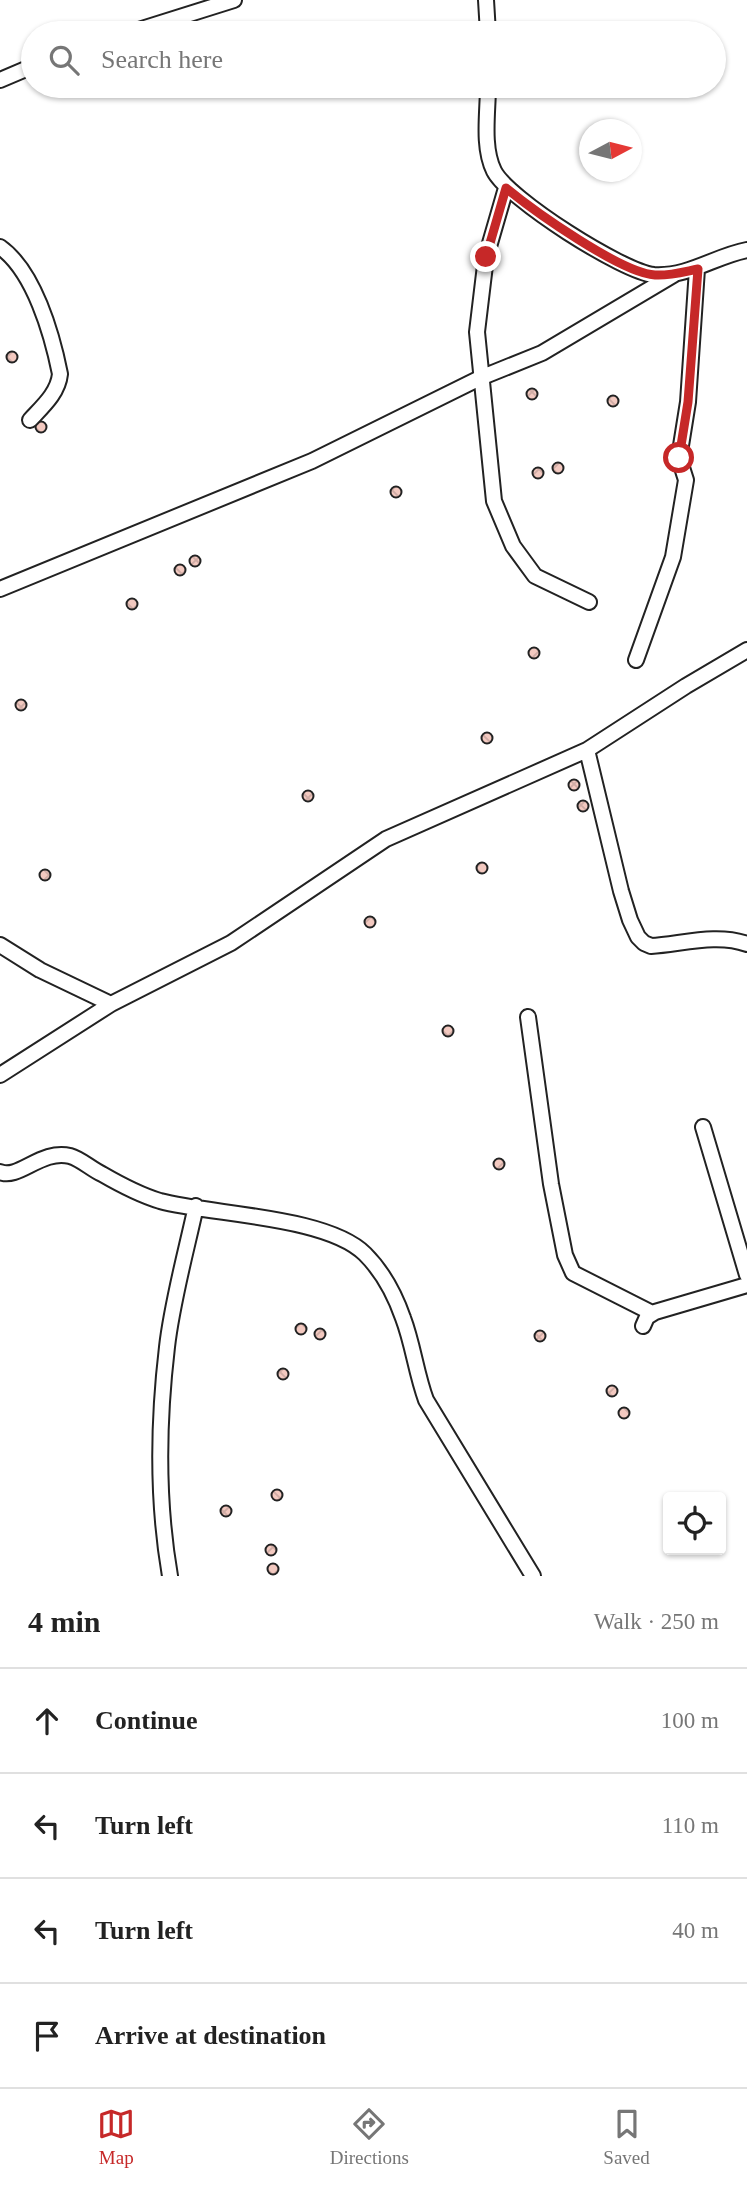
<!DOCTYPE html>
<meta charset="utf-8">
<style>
:root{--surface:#fff;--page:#f2f2f2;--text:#222;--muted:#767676;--line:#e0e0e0;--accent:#c62828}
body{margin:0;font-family:Georgia,serif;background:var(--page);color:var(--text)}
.controls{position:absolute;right:21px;bottom:21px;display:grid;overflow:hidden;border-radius:7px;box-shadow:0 2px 5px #0004}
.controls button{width:63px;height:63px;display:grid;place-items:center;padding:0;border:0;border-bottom:2px solid var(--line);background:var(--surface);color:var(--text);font:35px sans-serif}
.compass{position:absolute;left:579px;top:119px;width:63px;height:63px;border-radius:50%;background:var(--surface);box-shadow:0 2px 5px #0004;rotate:83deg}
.stop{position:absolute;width:21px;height:21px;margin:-16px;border:5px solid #c62828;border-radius:50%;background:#fff}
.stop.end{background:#c62828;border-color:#fff;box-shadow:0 2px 7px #0008}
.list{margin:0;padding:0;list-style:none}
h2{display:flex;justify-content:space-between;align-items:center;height:91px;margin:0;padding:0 28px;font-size:30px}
h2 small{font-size:23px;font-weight:400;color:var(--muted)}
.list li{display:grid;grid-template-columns:46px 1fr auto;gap:21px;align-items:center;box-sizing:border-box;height:105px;padding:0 28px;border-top:2px solid var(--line)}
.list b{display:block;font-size:26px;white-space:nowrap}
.list em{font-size:23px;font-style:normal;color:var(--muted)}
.icon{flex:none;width:38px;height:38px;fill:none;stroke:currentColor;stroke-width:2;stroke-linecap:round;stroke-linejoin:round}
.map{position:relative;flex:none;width:747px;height:1576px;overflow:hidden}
.search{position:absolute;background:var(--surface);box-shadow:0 2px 5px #0004;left:21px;right:21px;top:21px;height:77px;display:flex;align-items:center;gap:18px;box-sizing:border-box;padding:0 24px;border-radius:38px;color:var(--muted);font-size:26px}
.sheet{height:511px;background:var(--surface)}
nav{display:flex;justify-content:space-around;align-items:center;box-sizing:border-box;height:98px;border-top:2px solid var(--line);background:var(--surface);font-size:19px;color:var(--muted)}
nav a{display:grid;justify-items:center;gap:4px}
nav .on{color:var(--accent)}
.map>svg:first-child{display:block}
</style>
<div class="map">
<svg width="747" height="1576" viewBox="0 0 747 1576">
<defs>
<pattern id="building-cross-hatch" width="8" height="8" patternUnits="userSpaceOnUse" patternTransform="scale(1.75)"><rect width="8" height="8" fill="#f3c9c0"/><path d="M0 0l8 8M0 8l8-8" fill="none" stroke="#d0aca5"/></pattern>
</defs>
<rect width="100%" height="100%" fill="#fff"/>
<!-- building -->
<path fill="url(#building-cross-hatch)" stroke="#222" stroke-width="2" d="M568 89a5 5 0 1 1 10 0a5 5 0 1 1-10 0Z
M6.5 357a5.5 5.5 0 1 1 11 0a5.5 5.5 0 1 1-11 0Z
M526.5 394a5.5 5.5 0 1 1 11 0a5.5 5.5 0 1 1-11 0Z
M607.5 401a5.5 5.5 0 1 1 11 0a5.5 5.5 0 1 1-11 0Z
M35.5 427a5.5 5.5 0 1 1 11 0a5.5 5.5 0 1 1-11 0Z
M552.5 468a5.5 5.5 0 1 1 11 0a5.5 5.5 0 1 1-11 0Z
M532.5 473a5.5 5.5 0 1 1 11 0a5.5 5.5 0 1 1-11 0Z
M390.5 492a5.5 5.5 0 1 1 11 0a5.5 5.5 0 1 1-11 0Z
M189.5 561a5.5 5.5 0 1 1 11 0a5.5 5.5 0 1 1-11 0Z
M174.5 570a5.5 5.5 0 1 1 11 0a5.5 5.5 0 1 1-11 0Z
M126.5 604a5.5 5.5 0 1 1 11 0a5.5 5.5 0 1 1-11 0Z
M528.5 653a5.5 5.5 0 1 1 11 0a5.5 5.5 0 1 1-11 0Z
M15.5 705a5.5 5.5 0 1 1 11 0a5.5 5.5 0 1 1-11 0Z
M481.5 738a5.5 5.5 0 1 1 11 0a5.5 5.5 0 1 1-11 0Z
M568.5 785a5.5 5.5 0 1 1 11 0a5.5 5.5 0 1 1-11 0Z
M302.5 796a5.5 5.5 0 1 1 11 0a5.5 5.5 0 1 1-11 0Z
M577.5 806a5.5 5.5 0 1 1 11 0a5.5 5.5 0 1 1-11 0Z
M476.5 868a5.5 5.5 0 1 1 11 0a5.5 5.5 0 1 1-11 0Z
M39.5 875a5.5 5.5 0 1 1 11 0a5.5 5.5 0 1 1-11 0Z
M364.5 922a5.5 5.5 0 1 1 11 0a5.5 5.5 0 1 1-11 0Z
M442.5 1031a5.5 5.5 0 1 1 11 0a5.5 5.5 0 1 1-11 0Z
M493.5 1164a5.5 5.5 0 1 1 11 0a5.5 5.5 0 1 1-11 0Z
M295.5 1329a5.5 5.5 0 1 1 11 0a5.5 5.5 0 1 1-11 0Z
M314.5 1334a5.5 5.5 0 1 1 11 0a5.5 5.5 0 1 1-11 0Z
M534.5 1336a5.5 5.5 0 1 1 11 0a5.5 5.5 0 1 1-11 0Z
M277.5 1374a5.5 5.5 0 1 1 11 0a5.5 5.5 0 1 1-11 0Z
M606.5 1391a5.5 5.5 0 1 1 11 0a5.5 5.5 0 1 1-11 0Z
M618.5 1413a5.5 5.5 0 1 1 11 0a5.5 5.5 0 1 1-11 0Z
M271.5 1495a5.5 5.5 0 1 1 11 0a5.5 5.5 0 1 1-11 0Z
M220.5 1511a5.5 5.5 0 1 1 11 0a5.5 5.5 0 1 1-11 0Z
M265.5 1550a5.5 5.5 0 1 1 11 0a5.5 5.5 0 1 1-11 0Z
M267.5 1569a5.5 5.5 0 1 1 11 0a5.5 5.5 0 1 1-11 0Z"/>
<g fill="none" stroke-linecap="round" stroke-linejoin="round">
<defs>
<path id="minor" d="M486,0L488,33
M129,33L234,0
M0,80L33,66
M488,86C488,112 482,147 494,171C508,199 623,272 654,275C689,277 715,256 747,250
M506,188L486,257L477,332L494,501L513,546L535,576L589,602
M0,247C34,271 52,334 60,374C58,393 43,406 30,420
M0,589L312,461L480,378L542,353L675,274
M636,660L673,557L686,480L679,458L688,402L697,269
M587,750L621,891L630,920L638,937L644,943L651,946C682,944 717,933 747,944
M0,945L40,970L111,1004
M528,1017L551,1184L565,1255L573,1273L652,1313
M0,1075L111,1004L231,943L386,839L587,750L686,686L747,650
M703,1127L747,1275
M0,1172C19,1180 41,1149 70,1156C81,1159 91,1169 102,1174C121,1185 140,1195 160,1201C212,1215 327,1216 365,1254C382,1271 395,1295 403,1318C413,1344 416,1373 426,1400L533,1576
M643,1326L647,1317L655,1312L747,1285
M170,1576C157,1501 158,1423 167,1347C172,1302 186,1252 196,1206"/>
</defs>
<!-- minor casing -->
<use href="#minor" stroke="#222" stroke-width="18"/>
<!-- minor -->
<use href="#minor" stroke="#fff" stroke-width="14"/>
</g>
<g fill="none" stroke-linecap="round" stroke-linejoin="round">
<!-- route -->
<path stroke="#c62828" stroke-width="9" d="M486,257L506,188C534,211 621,273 655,275C669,276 683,272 698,269L688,402L679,458"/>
</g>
</svg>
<div class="controls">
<button><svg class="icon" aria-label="locate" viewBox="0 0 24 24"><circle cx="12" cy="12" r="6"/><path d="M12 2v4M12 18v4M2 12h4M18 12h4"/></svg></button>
</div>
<svg class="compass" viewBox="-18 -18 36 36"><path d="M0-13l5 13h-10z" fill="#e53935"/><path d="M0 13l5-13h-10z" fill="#767676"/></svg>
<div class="stop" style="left:679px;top:458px"></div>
<div class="stop end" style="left:486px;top:257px"></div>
<div class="search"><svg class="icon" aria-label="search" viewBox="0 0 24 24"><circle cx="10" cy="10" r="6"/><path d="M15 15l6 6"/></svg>Search here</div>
</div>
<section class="sheet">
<h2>4 min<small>Walk · 250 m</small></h2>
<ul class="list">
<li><svg class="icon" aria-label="ahead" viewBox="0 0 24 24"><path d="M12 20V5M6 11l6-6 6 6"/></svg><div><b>Continue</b></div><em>100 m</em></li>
<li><svg class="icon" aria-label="left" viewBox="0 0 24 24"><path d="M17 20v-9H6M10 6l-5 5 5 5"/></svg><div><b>Turn left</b></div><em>110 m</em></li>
<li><svg class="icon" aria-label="left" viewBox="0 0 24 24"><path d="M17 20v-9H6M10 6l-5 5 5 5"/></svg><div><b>Turn left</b></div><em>40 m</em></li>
<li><svg class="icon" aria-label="arrive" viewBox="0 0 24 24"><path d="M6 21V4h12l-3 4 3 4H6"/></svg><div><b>Arrive at destination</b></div></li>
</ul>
</section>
<nav>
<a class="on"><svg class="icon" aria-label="map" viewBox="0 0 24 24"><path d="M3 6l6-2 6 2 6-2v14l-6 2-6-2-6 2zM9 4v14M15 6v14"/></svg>Map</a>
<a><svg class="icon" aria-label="directions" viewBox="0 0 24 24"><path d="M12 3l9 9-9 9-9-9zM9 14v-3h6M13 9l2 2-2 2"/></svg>Directions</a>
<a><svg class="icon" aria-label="saved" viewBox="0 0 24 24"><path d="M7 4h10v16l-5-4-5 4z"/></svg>Saved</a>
</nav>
